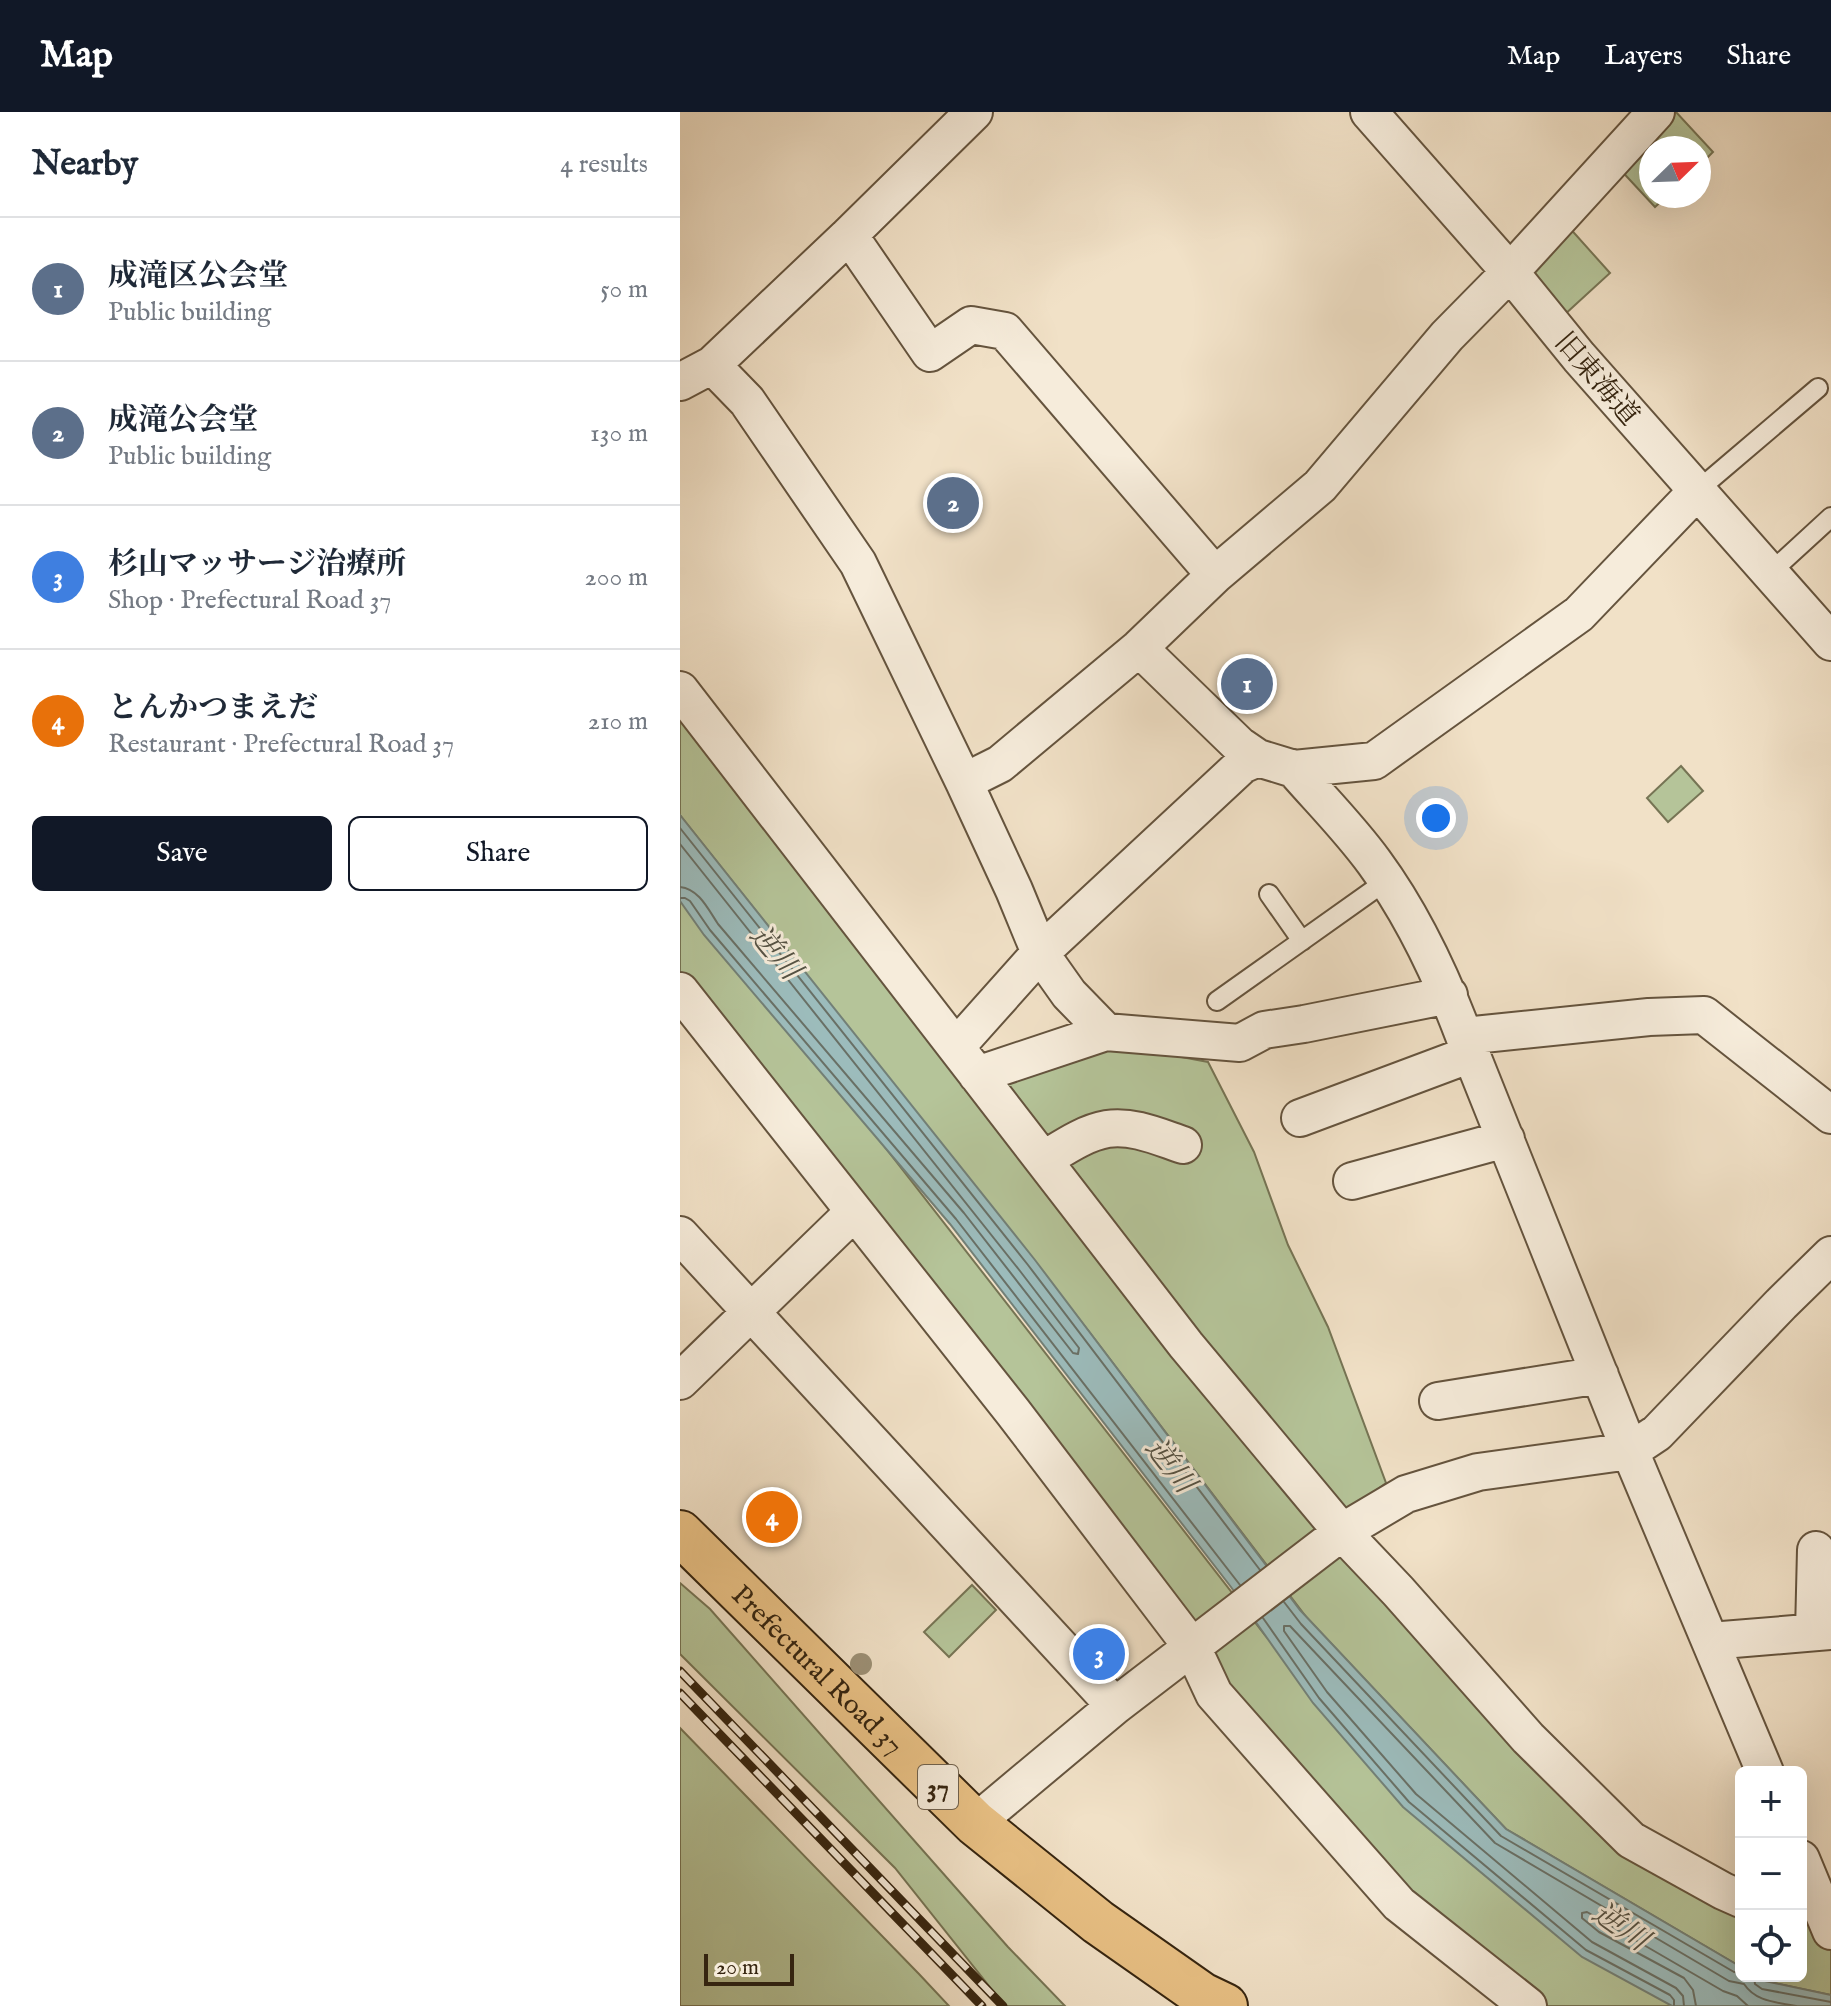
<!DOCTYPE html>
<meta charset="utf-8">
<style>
:root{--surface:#fff;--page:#f2f2f3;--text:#1f2937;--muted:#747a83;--line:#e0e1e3;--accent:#111827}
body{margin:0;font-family:"IM FELL English","Noto Serif JP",serif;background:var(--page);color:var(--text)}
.controls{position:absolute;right:24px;bottom:24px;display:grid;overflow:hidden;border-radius:12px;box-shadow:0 8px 32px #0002}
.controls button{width:72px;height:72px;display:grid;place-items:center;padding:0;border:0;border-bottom:2px solid var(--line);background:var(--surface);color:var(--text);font:40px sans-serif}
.compass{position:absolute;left:959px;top:24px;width:72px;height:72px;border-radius:50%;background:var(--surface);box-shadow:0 8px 32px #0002;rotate:67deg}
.scale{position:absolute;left:24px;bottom:20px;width:90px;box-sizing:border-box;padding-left:8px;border:4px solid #362510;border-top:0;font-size:22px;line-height:28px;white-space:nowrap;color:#362510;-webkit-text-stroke:6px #f6ecdb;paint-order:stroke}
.you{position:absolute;left:756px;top:706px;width:28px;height:28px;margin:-20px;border:6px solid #fff;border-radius:50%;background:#1a73e8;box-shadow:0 0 0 12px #1a73e833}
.badge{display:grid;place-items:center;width:52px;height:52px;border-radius:50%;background:var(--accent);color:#fff;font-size:26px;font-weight:700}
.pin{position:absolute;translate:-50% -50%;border:4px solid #fff;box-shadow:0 2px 8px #0006}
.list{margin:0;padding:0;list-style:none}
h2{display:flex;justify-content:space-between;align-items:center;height:104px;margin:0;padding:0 32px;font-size:34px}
h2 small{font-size:26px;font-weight:400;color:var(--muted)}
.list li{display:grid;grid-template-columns:52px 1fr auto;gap:24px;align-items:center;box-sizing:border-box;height:144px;padding:0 32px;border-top:2px solid var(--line)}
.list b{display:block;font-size:30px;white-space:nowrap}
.list p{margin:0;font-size:26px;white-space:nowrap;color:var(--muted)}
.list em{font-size:26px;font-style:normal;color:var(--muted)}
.actions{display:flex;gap:16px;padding:24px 32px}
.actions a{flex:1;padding:18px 0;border:2px solid var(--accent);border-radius:12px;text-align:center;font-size:28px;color:var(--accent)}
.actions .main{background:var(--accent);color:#fff}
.icon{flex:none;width:44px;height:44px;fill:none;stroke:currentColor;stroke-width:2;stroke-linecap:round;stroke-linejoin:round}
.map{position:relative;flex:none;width:1151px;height:1894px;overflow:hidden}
header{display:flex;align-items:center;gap:48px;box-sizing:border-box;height:112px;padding:0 40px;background:var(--accent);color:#fff}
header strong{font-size:38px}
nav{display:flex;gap:44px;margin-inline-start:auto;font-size:28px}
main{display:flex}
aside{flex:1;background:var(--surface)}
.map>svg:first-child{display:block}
</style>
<header>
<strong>Map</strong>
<nav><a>Map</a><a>Layers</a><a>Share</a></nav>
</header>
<main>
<aside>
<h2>Nearby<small>4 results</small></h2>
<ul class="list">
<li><span class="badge" style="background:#5c6f8a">1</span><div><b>成滝区公会堂</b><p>Public building</p></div><em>50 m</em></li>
<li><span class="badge" style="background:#5c6f8a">2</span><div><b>成滝公会堂</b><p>Public building</p></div><em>130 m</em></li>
<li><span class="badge" style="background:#3f7fe0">3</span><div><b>杉山マッサージ治療所</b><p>Shop · Prefectural Road 37</p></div><em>200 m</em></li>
<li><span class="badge" style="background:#e8710a">4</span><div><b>とんかつまえだ</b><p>Restaurant · Prefectural Road 37</p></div><em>210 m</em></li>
</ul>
<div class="actions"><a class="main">Save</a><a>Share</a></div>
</aside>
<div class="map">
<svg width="1151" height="1894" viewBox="0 0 1151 1894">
<rect width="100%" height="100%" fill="#f1e1c7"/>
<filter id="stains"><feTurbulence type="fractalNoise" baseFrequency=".0025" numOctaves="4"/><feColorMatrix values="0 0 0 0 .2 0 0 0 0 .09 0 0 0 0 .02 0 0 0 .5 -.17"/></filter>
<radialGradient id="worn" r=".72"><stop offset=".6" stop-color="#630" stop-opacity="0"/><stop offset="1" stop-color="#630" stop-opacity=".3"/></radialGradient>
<!-- green -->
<path fill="#b5c499" stroke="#767454" stroke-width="2" d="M992,0H996L1033,40L1019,54V36H971V84H987L975,95L936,53Z
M887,113L930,161L883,204L840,156Z
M0,578L413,1112L944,1721L1061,1786V1855L826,1717L627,1506L407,1217L0,703Z
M1001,654L1023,679L988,710L967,686Z
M0,772L585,1523L776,1739L993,1894H867L793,1840L702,1759L562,1598L0,872Z
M422,930L528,950L574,1040L608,1133L648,1215L706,1371L661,1404L312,965Z
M0,1471L30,1497L328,1835L385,1894H325L215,1756L0,1542Z
M292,1473L316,1498L269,1545L244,1520Z
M0,1616L239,1862L269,1894H0Z
M1121,1809L1151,1820V1883L1085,1869L1076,1864H1121Z"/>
<!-- water -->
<path fill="#9cbcbc" stroke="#738077" stroke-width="2" d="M0,703L355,1148L620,1498L826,1717L1061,1855V1864H1076L1085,1869L1151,1883V1894H992L902,1845L723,1695L633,1591L551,1475L270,1112L24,823L0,789Z"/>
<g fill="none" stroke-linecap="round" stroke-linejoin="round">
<!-- shore -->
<path stroke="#697066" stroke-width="2" d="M0,716L348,1153L580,1458
M0,732L340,1159L399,1236L398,1242L393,1241L284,1101L38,812C28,797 19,777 0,775
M0,786H5L10,789L30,818L276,1107L560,1473
M604,1490L621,1512L821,1724L1054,1860L1061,1861
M583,1506L639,1586L729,1690L906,1838L990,1883L994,1888V1894
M1074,1864L1075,1872L1082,1877L1151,1890
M1004,1894L1003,1884L996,1876L912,1830L736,1682L647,1580L604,1519V1514H610L815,1731L1049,1869L1064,1872C1076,1890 1096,1890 1116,1894
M1016,1894L1013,1878L1004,1866L919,1820L902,1806V1801L907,1800L1043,1879L1057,1884L1068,1894"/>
<defs>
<path id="lane" d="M1017,379L1138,276
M1090,461L1151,405
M589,782L622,829
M537,889L706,769"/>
<path id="street" d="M689,0L830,160L899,245L1151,530
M169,123L250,241L291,213L325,219L535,463
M32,253L67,289L178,451L284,670L334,778L360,841L562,653L578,646L614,657L694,649L899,502L1017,379
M0,270L32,253L169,123L294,0
M459,536L559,633L578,646
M0,578L506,1233L662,1420L718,1479L848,1626L951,1728L1043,1779L1061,1787
M614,657C641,688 670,717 694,750C733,803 761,863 784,924L969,905L1024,903L1151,1003
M284,670L320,652L459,536L535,463L640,374L767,224L830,160L976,0
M0,879L333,1300L512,1535L534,1582L719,1792L848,1894
M784,924L950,1339L1085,1660
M276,935L360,841L389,882L426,920L560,931L584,918L624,912L769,883
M297,963L426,920
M620,1006L791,942
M363,1048C383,1036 404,1021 427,1017C453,1013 479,1025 503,1033
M672,1069L826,1027
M0,1123L435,1594
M0,1269L174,1100
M758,1289L920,1263
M1134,1520L1136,1438
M1030,1529L1151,1519
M295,1711L435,1594L662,1420L726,1382L798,1360L950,1339L977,1321L1101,1192L1151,1143
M1121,1747L1151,1819"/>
<g id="primary">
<path id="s1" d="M0,1421L295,1711L418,1810L522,1883L545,1894"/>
</g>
</defs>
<!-- lane casing -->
<use href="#lane" stroke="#65543e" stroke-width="22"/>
<!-- street casing -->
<use href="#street" stroke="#65543e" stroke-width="40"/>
<!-- primary casing -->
<use href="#primary" stroke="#362510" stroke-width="48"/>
<!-- lane -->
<use href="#lane" stroke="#f6ecdb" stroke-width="18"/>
<!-- street -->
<use href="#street" stroke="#f6ecdb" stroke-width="36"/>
<!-- primary -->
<use href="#primary" stroke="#e8c084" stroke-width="44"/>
<defs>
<path id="rail" d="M0,1559L323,1894
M0,1581L302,1894"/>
</defs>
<!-- rail casing -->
<use href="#rail" stroke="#362510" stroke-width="9"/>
<!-- rail -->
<use href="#rail" stroke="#f6ecdb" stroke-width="6" stroke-dasharray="18" stroke-linecap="butt"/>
</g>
<!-- trees -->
<circle fill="#9c9075" cx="181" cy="1552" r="11"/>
<g text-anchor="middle" stroke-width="6" stroke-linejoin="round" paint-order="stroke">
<!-- shield labels -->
<rect fill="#f6ecdb" stroke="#70614d" stroke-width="2" x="238" y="1653" width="40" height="44" rx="6"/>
<g font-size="26" font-weight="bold" fill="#362510">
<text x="258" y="1684">37</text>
</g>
<!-- street labels -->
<g font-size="28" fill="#362510" stroke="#f6ecdb">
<text transform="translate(918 266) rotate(49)" y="10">旧東海道</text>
<text dy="10" stroke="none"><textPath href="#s1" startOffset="194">Prefectural Road 37</textPath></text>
</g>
<!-- water labels -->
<g font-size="30" font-style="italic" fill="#555244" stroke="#f6ecdb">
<text transform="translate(96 840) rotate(50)" y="10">逆川</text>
<text transform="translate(491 1353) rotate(52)" y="10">逆川</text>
<text transform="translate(941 1814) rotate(35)" y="10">逆川</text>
</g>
</g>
<rect width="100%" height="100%" filter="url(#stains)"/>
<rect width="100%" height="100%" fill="url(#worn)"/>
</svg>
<div class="controls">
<button>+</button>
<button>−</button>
<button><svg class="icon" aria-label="locate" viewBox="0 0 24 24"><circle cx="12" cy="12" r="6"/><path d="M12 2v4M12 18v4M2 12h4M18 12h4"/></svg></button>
</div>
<svg class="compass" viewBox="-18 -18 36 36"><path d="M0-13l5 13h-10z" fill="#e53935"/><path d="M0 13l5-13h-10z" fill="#747a83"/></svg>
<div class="scale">20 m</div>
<div class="you"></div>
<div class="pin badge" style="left:567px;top:572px;background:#5c6f8a">1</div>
<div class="pin badge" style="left:273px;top:391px;background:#5c6f8a">2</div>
<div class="pin badge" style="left:419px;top:1542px;background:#3f7fe0">3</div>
<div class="pin badge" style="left:92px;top:1405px;background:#e8710a">4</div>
</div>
</main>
